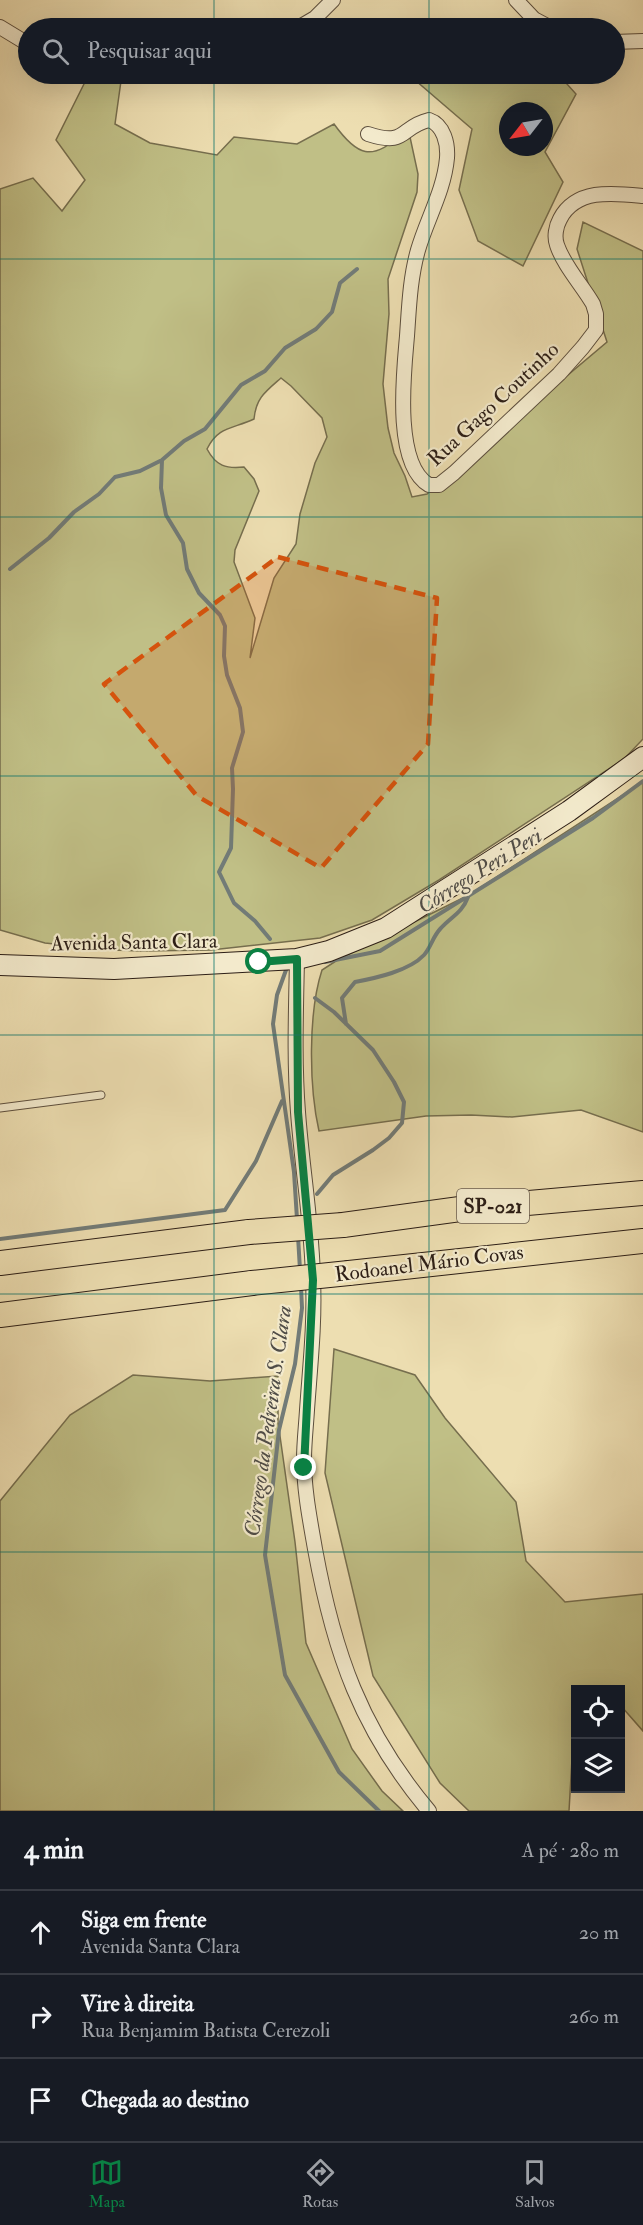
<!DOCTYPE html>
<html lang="pt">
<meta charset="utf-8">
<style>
:root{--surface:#171b24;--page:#20242c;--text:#f1f3f6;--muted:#9ea1a6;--line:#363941;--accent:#0b8043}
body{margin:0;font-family:"IM FELL Double Pica",serif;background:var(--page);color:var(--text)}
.controls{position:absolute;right:18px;bottom:18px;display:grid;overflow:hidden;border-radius:0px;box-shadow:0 6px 24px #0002}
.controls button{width:54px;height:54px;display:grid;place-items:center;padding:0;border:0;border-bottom:2px solid var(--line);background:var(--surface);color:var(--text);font:30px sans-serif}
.compass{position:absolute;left:499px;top:102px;width:54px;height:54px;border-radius:50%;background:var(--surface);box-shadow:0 6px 24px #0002;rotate:239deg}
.stop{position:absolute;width:18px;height:18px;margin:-14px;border:4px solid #0b8043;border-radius:50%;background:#fff}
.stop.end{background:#0b8043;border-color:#fff;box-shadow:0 2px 6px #0008}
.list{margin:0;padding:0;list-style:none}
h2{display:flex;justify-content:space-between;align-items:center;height:78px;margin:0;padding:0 24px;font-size:26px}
h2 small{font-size:20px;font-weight:400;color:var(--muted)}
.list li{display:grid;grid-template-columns:39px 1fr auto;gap:18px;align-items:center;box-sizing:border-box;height:84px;padding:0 24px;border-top:2px solid var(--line)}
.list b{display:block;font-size:22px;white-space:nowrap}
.list p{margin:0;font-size:20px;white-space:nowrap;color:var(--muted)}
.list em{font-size:20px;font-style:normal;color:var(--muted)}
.icon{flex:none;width:33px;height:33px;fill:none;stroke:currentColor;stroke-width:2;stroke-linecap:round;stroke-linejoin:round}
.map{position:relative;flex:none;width:643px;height:1811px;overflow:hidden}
.search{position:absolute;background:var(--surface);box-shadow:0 6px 24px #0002;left:18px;right:18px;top:18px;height:66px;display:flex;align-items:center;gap:15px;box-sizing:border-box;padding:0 21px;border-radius:33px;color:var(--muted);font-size:22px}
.sheet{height:330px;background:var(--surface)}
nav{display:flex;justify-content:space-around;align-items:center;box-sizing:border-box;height:84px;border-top:2px solid var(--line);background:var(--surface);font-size:16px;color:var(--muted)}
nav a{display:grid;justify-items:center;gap:3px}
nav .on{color:var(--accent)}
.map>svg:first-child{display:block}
</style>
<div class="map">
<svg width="643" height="1811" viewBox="0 0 643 1811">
<rect width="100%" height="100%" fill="#eddeb1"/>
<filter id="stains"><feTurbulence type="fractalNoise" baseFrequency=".00333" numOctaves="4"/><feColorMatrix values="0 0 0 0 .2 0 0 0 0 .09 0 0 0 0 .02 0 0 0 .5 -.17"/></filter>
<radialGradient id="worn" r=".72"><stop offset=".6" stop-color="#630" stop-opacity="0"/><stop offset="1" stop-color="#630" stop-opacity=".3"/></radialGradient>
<!-- green -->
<path fill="#c0bf86" stroke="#766e4e" stroke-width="1.5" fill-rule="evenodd" d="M408,74H558L576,94L545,152L563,182L523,266L478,241L459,190L472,129ZM508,111H544V147H508Z
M88,76L121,81L115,124L150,143L217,155L234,137L297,144L334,124C357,156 372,162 402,134L410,137L418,174L417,192L388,279L389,314L383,384L388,428L394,453L405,476L412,497L427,494L607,342L577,249L583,222L643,251V739L624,759L439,880L372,920L320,938L211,950L142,951L112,950L45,943L0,930V189L33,178L62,211L85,180L56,140ZM281,378L291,386L322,418L327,437L315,463L300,514L296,544L274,578L250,658L255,618L234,562L235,550L259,491L254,479L244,467C226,469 216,466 207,449C218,426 233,429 254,419C256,398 265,392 281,378Z
M643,782V1132L581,1110L512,1117L471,1115L426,1116L319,1131C309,1087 308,1013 322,970L339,959L469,895Z
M334,1349L415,1375L445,1418L516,1502L526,1561L565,1602L643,1594V1731L621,1706L620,1690H576L569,1811H469L440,1783L373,1676L325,1473Z
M133,1375L210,1381L278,1376V1422L295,1542L306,1643L352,1749L382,1791L403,1811H0V1501L70,1415Z"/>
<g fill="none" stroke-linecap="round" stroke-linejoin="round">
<!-- stream -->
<path stroke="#727b77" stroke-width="4" d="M162,460L161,488L166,515L183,543L187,569L199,593L220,615L225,626L224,656L227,675L240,708L243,732L232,768L233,789L231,848L219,872L234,903L255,921L270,939
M10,569L49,538L74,512L99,494L115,477L140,471L162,460L184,441L205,429L241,385L265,371L285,348L316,329L332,312L340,283L357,269
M325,962L380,951L593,818L643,781
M286,970L277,995L273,1024L294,1172L297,1219
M315,998L334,1012L373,1050L394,1082L404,1102L402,1123L389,1138L373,1150L333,1175L317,1194
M346,1024L342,998L355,982C376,978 409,971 424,955C431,947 433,936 441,928C452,916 462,913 468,897
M298,1236L300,1270
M0,1239L225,1210L256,1161L282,1101
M301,1287L302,1308L295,1364L279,1430L265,1555L285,1675L339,1772L379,1811"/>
<defs>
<path id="lane" d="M0,1108L101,1095"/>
<path id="street" d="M516,0L534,19L551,28
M0,27L28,44
M298,28L315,18L333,0
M614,42L643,41
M368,134C408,147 399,127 429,120C444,125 448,144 447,158C444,191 427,219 418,250C410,278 409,308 407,336C404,371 393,464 429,485H439L454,473L559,374L583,347L596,330V314L593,304C582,285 564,266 557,245C554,237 556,226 560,219C576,188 614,193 643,196
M297,959C296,1010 294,1061 298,1112C302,1168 312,1224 313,1279C315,1323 310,1367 307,1410C306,1427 304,1443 304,1460C304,1490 310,1520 315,1549C334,1653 361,1730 429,1811"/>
<path id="secondary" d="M0,965L114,969L297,959L329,951L386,928L569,811L643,757"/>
<path id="highway" d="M343,1225L460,1209L643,1193
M0,1263L249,1232
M349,1273L643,1241
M0,1315L252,1283"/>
</defs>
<!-- lane casing -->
<use href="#lane" stroke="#5c4e3d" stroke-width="9"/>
<!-- street casing -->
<use href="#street" stroke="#5c4e3d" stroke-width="16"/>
<!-- secondary casing -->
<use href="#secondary" stroke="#2c1e16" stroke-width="22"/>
<!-- highway casing -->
<use href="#highway" stroke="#2c1e16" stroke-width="26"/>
<!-- lane -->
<use href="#lane" stroke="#f3eacc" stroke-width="7"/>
<!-- street -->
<use href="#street" stroke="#f3eacc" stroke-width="14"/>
<!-- secondary -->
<use href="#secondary" stroke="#f3eacc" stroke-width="20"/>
<!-- highway -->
<use href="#highway" stroke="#eddeb1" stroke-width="24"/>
<defs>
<path id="highway-bridge" d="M249,1232L343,1225
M252,1283L349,1273"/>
</defs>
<!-- highway-bridge casing -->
<use href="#highway-bridge" stroke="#2c1e16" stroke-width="26" stroke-linecap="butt"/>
<!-- highway-bridge -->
<use href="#highway-bridge" stroke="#eddeb1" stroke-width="24"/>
</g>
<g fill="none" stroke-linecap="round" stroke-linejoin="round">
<!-- route -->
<path stroke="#0b8043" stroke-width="8" d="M259,962L297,959L298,1112L313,1280L304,1468"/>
</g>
<!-- marked area -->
<path fill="#d5530d" fill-opacity="0.2" stroke="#d5530d" stroke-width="4.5" stroke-dasharray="12 8" stroke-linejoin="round" d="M278,557L437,598L428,744L321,868L197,796L104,684Z"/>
<!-- grid -->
<path fill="none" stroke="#0f766e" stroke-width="1.5" stroke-opacity="0.55" d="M214,0V28M429,0V28M214,74V1811M429,74V1811M0,259H643M0,517H643M0,776H643M0,1035H643M0,1294H643M0,1552H643"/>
<g text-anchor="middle" stroke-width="4.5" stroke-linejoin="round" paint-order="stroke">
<!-- shield labels -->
<rect fill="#f3eacc" stroke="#685b4d" stroke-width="1.5" x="457" y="1189" width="72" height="34" rx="4.5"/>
<g font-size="20" font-weight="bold" fill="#2c1e16">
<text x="493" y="1213">SP-021</text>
</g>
<!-- street labels -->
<g font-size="21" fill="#2c1e16" stroke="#f3eacc">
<text transform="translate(493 404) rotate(-43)" y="7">Rua Gago Coutinho</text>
<text transform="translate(134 942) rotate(-1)" y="7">Avenida Santa Clara</text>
<text transform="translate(429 1263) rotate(-7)" y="7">Rodoanel Mário Covas</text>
</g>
<!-- water labels -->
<g font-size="22" font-style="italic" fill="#4f4c47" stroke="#f3eacc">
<text transform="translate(479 870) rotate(-32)" y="8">Córrego Peri Peri</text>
<text transform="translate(267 1421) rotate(-82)" y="8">Córrego da Pedreira S. Clara</text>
</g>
</g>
<rect width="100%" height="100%" filter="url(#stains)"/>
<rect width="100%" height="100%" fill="url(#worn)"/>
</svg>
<div class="controls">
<button><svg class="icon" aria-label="locate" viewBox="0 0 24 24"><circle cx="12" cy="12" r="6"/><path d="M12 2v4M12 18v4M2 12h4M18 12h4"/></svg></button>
<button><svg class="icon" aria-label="layers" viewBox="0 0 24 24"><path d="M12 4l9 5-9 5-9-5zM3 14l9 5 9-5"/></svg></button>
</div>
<svg class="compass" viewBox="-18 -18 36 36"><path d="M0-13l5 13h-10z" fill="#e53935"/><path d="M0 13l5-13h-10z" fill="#9ea1a6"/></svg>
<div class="stop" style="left:259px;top:962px"></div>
<div class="stop end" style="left:304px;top:1468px"></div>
<div class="search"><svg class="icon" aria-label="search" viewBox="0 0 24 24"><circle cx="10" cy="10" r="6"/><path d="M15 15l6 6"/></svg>Pesquisar aqui</div>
</div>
<section class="sheet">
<h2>4 min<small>A pé · 280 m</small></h2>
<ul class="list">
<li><svg class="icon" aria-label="ahead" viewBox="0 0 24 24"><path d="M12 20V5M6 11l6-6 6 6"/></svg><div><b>Siga em frente</b><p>Avenida Santa Clara</p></div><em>20 m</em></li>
<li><svg class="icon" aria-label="right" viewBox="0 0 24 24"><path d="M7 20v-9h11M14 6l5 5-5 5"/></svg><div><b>Vire à direita</b><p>Rua Benjamim Batista Cerezoli</p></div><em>260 m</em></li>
<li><svg class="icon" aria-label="arrive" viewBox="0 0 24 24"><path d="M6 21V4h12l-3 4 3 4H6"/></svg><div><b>Chegada ao destino</b></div></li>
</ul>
</section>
<nav>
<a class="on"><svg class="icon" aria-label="map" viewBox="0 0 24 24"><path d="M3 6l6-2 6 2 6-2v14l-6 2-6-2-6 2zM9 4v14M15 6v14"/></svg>Mapa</a>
<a><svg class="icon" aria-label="directions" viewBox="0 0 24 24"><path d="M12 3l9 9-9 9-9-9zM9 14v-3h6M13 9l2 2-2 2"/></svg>Rotas</a>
<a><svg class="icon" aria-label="saved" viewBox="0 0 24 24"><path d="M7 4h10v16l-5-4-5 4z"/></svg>Salvos</a>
</nav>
